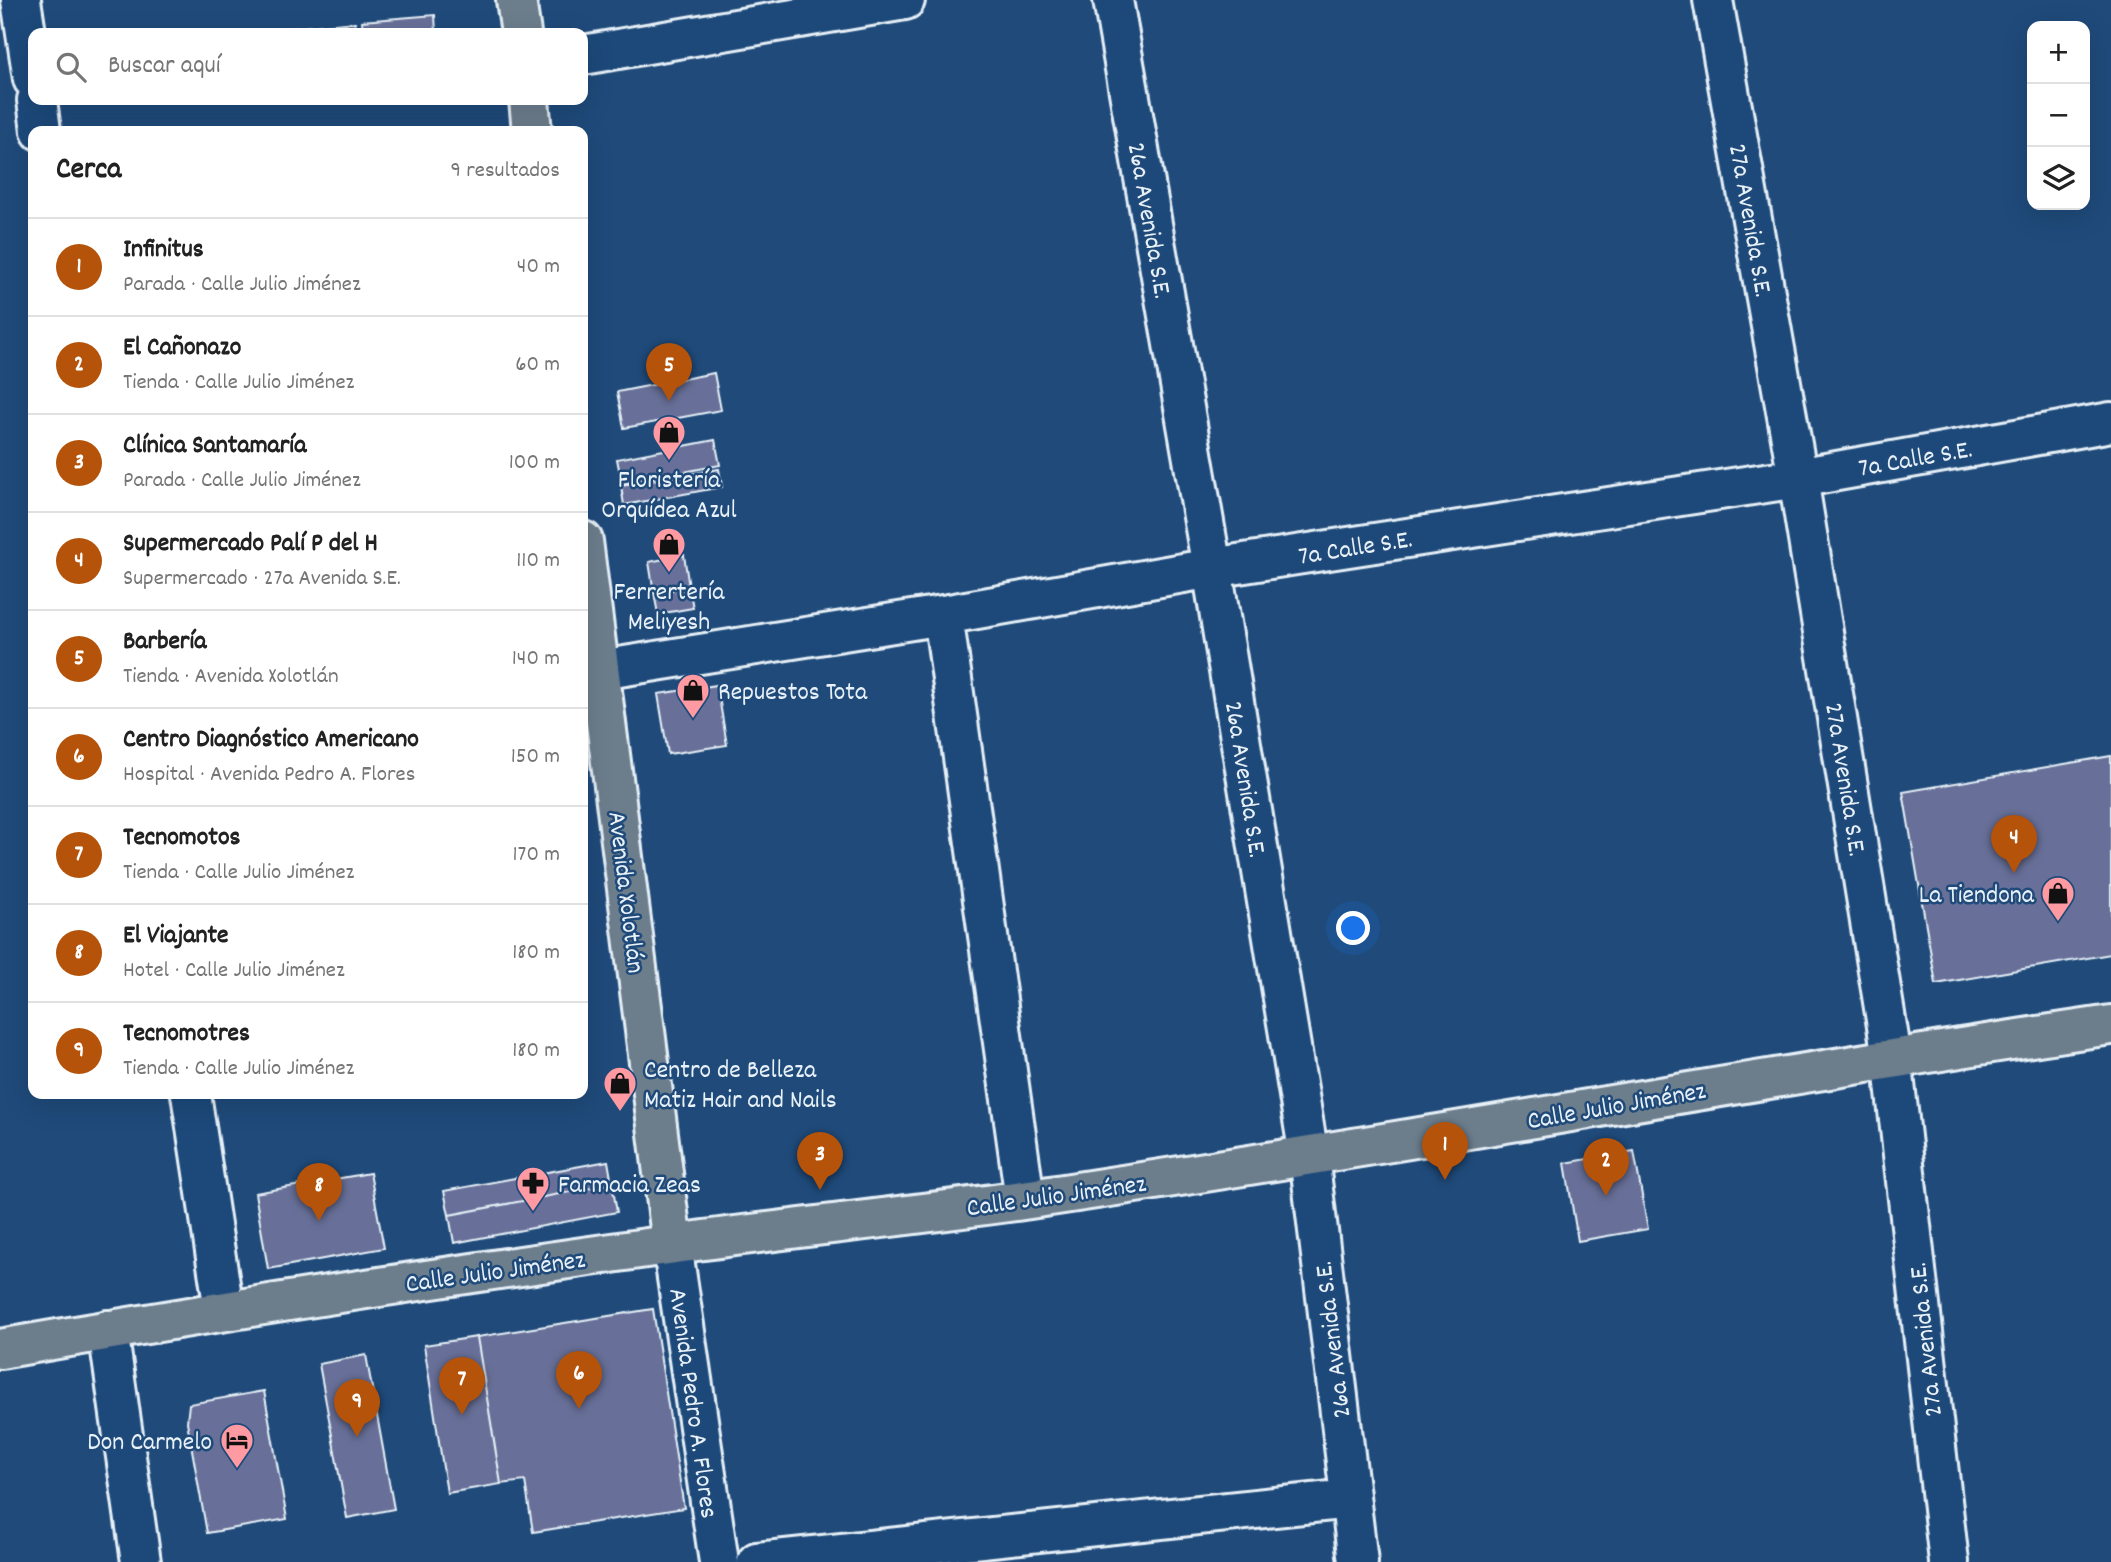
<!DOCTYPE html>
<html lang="es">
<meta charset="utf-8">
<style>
:root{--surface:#fff;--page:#f6f6f6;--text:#222;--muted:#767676;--line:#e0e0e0;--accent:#b45309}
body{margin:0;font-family:Dekko,sans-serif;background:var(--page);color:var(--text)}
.controls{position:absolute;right:21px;top:21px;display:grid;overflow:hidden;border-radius:14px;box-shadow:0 7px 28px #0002}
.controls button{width:63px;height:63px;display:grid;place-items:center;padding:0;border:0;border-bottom:2px solid var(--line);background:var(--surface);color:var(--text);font:35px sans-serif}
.you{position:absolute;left:1354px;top:929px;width:24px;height:24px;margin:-18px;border:5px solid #fff;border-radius:50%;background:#1a73e8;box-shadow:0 0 0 10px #1a73e833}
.badge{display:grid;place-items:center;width:46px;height:46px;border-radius:50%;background:var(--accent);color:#fff;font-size:23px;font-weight:700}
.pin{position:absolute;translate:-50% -58px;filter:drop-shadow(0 2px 4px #0008)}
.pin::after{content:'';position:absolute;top:37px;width:24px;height:21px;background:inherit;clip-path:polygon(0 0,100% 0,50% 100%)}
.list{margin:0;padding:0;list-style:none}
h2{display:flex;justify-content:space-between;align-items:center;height:91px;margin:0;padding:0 28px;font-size:30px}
h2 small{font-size:23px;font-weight:400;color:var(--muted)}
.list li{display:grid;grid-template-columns:46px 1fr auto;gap:21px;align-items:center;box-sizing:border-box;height:98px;padding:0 28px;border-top:2px solid var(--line)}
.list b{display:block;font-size:26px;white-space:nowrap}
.list p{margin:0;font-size:23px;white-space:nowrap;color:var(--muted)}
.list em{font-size:23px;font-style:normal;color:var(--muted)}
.icon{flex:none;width:38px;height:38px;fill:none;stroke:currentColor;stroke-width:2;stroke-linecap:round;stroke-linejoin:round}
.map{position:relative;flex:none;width:2111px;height:1562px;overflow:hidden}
.search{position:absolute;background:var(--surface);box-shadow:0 7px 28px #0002;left:28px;top:28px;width:560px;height:77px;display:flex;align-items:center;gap:18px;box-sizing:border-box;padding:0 24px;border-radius:14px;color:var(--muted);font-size:26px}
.panel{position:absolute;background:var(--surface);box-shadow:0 7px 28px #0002;left:28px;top:126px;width:560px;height:973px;border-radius:14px}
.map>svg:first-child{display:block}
</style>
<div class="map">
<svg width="2111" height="1562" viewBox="0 0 2111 1562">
<rect width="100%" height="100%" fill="#1f4a7a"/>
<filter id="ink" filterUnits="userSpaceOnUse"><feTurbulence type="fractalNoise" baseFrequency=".0143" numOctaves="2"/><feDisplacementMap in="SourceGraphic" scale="14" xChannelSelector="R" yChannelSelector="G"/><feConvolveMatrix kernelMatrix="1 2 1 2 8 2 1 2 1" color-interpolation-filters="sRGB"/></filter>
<g filter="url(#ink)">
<!-- building -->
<path fill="#677099" stroke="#e8f1f8" stroke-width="2" d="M435,15L436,33H363L362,21Z
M355,22L356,33H283V29Z
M714,373L721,410L624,428L617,392Z
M715,440L720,465L622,484L617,459Z
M719,469L722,487L624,505L621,486Z
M684,555L689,587L654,593L649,562Z
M689,587L693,608L658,614L654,593Z
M717,685L727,745L668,754L658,694Z
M2111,756V954L1936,984L1903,792Z
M1634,1151L1648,1229L1578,1241L1565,1163Z
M608,1161L612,1184L449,1215L444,1191Z
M370,1173L384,1248L268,1269L255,1193Z
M612,1184L617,1212L454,1243L449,1215Z
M653,1309L684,1508L533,1532L525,1481L501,1484L477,1337Z
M477,1337L501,1484L447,1493L424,1345Z
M366,1355L394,1509L347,1518L319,1364Z
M264,1391L287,1519L207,1533L187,1422L189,1404Z"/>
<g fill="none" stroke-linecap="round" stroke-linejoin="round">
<defs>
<path id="minor" d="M21,0L33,79
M1113,0L1212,568L1309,1156L1358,1562
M1713,0L1798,478L1892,1057L1949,1562
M583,55L905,0
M37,100L41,131
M943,615L1025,1199
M600,670L943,615L1212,568L1798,478L2111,422
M191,1094L224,1310
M672,1244L719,1562
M108,1330L141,1562
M757,1562L1350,1499"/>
<path id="major" d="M516,0L521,33
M529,100L532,131
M583,541L672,1244
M0,1349C222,1310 445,1276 668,1245C789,1228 910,1216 1030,1199C1391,1146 1750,1078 2111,1025"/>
</defs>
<!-- minor casing -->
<use href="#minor" stroke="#e8f1f8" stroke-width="44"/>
<!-- major casing -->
<use href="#major" stroke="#e8f1f8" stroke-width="44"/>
<!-- minor -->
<use href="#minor" stroke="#1f4a7a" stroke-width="38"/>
<!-- major -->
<use href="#major" stroke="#6c7d8c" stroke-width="38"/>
</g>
</g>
<!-- icons -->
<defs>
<symbol id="shop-pin" viewBox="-11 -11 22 30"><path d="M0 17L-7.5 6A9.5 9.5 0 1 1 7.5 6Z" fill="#ff9aa2" stroke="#1f4a7a"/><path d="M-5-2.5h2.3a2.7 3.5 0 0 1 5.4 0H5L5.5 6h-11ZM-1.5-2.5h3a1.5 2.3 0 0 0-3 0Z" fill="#111"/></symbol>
<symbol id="pharmacy-pin" viewBox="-11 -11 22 30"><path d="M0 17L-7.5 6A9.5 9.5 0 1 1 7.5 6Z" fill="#ff9aa2" stroke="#1f4a7a"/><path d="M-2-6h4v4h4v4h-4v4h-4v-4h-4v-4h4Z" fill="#111"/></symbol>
<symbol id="hotel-pin" viewBox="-11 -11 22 30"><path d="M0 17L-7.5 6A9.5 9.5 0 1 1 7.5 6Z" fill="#ff9aa2" stroke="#1f4a7a"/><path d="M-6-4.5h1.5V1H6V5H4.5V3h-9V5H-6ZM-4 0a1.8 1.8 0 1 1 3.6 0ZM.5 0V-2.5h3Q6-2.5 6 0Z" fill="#111"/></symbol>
</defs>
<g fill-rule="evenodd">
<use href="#shop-pin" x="650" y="413" width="38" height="52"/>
<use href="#shop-pin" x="650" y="525" width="38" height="52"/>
<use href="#shop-pin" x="674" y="671" width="38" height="52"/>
<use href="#shop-pin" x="2039" y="874" width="38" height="52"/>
<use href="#shop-pin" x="601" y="1064" width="38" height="52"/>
<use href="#pharmacy-pin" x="514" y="1164" width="38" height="52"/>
<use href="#hotel-pin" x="218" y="1421" width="38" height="52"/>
</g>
<g text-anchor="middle" stroke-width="5" stroke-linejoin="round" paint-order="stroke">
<!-- street labels -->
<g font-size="26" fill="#e8f1f8" stroke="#1f4a7a">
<text transform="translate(1151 220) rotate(80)" y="9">26a Avenida S.E.</text>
<text transform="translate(1752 220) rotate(80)" y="9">27a Avenida S.E.</text>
<text transform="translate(1915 457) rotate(-10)" y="9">7a Calle S.E.</text>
<text transform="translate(1355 546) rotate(-9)" y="9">7a Calle S.E.</text>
<text transform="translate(1247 779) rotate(81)" y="9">26a Avenida S.E.</text>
<text transform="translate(1847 779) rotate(81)" y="9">27a Avenida S.E.</text>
<text transform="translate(628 892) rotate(83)" y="9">Avenida Xolotlán</text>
<text transform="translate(1616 1104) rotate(-10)" y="9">Calle Julio Jiménez</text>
<text transform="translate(1056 1194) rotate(-8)" y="9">Calle Julio Jiménez</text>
<text transform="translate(495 1270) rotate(-8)" y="9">Calle Julio Jiménez</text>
<text transform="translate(1331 1340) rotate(-97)" y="9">26a Avenida S.E.</text>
<text transform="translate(1924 1340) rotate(-96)" y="9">27a Avenida S.E.</text>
<text transform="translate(695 1403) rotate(82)" y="9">Avenida Pedro A. Flores</text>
</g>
<!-- poi labels -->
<g font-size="26" fill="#e8f1f8" stroke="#1f4a7a" text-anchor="start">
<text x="669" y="487" text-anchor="middle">Floristería<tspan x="669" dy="30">Orquídea Azul</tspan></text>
<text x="669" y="599" text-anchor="middle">Ferrertería<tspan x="669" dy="30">Meliyesh</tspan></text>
<text x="718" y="699">Repuestos Tota</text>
<text x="2034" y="902" text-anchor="end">La Tiendona</text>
<text x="644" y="1077">Centro de Belleza<tspan x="644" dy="30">Matiz Hair and Nails</tspan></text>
<text x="558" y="1192">Farmacia Zeas</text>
<text x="212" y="1449" text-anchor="end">Don Carmelo</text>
</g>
</g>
</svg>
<div class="controls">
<button>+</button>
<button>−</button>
<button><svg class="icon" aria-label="layers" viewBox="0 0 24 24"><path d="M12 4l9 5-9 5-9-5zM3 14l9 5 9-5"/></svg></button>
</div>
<div class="you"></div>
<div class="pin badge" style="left:1445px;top:1180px">1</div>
<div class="pin badge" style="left:1606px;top:1196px">2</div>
<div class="pin badge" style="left:820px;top:1190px">3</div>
<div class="pin badge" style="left:2014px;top:873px">4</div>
<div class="pin badge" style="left:669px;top:401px">5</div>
<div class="pin badge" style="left:579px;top:1409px">6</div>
<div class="pin badge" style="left:462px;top:1415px">7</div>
<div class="pin badge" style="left:319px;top:1221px">8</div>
<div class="pin badge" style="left:357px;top:1437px">9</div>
<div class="search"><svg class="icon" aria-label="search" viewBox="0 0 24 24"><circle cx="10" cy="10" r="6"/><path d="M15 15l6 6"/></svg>Buscar aquí</div>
<section class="panel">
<h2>Cerca<small>9 resultados</small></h2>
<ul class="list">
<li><span class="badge">1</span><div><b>Infinitus</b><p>Parada · Calle Julio Jiménez</p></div><em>40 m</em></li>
<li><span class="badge">2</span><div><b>El Cañonazo</b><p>Tienda · Calle Julio Jiménez</p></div><em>60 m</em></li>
<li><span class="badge">3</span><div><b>Clínica Santamaría</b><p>Parada · Calle Julio Jiménez</p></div><em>100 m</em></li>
<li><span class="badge">4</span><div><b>Supermercado Palí P del H</b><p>Supermercado · 27a Avenida S.E.</p></div><em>110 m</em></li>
<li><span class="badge">5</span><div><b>Barbería</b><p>Tienda · Avenida Xolotlán</p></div><em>140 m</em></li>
<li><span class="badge">6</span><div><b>Centro Diagnóstico Americano</b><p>Hospital · Avenida Pedro A. Flores</p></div><em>150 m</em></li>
<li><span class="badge">7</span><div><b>Tecnomotos</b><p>Tienda · Calle Julio Jiménez</p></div><em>170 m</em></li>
<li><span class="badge">8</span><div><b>El Viajante</b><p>Hotel · Calle Julio Jiménez</p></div><em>180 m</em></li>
<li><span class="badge">9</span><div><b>Tecnomotres</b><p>Tienda · Calle Julio Jiménez</p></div><em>180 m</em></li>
</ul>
</section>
</div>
